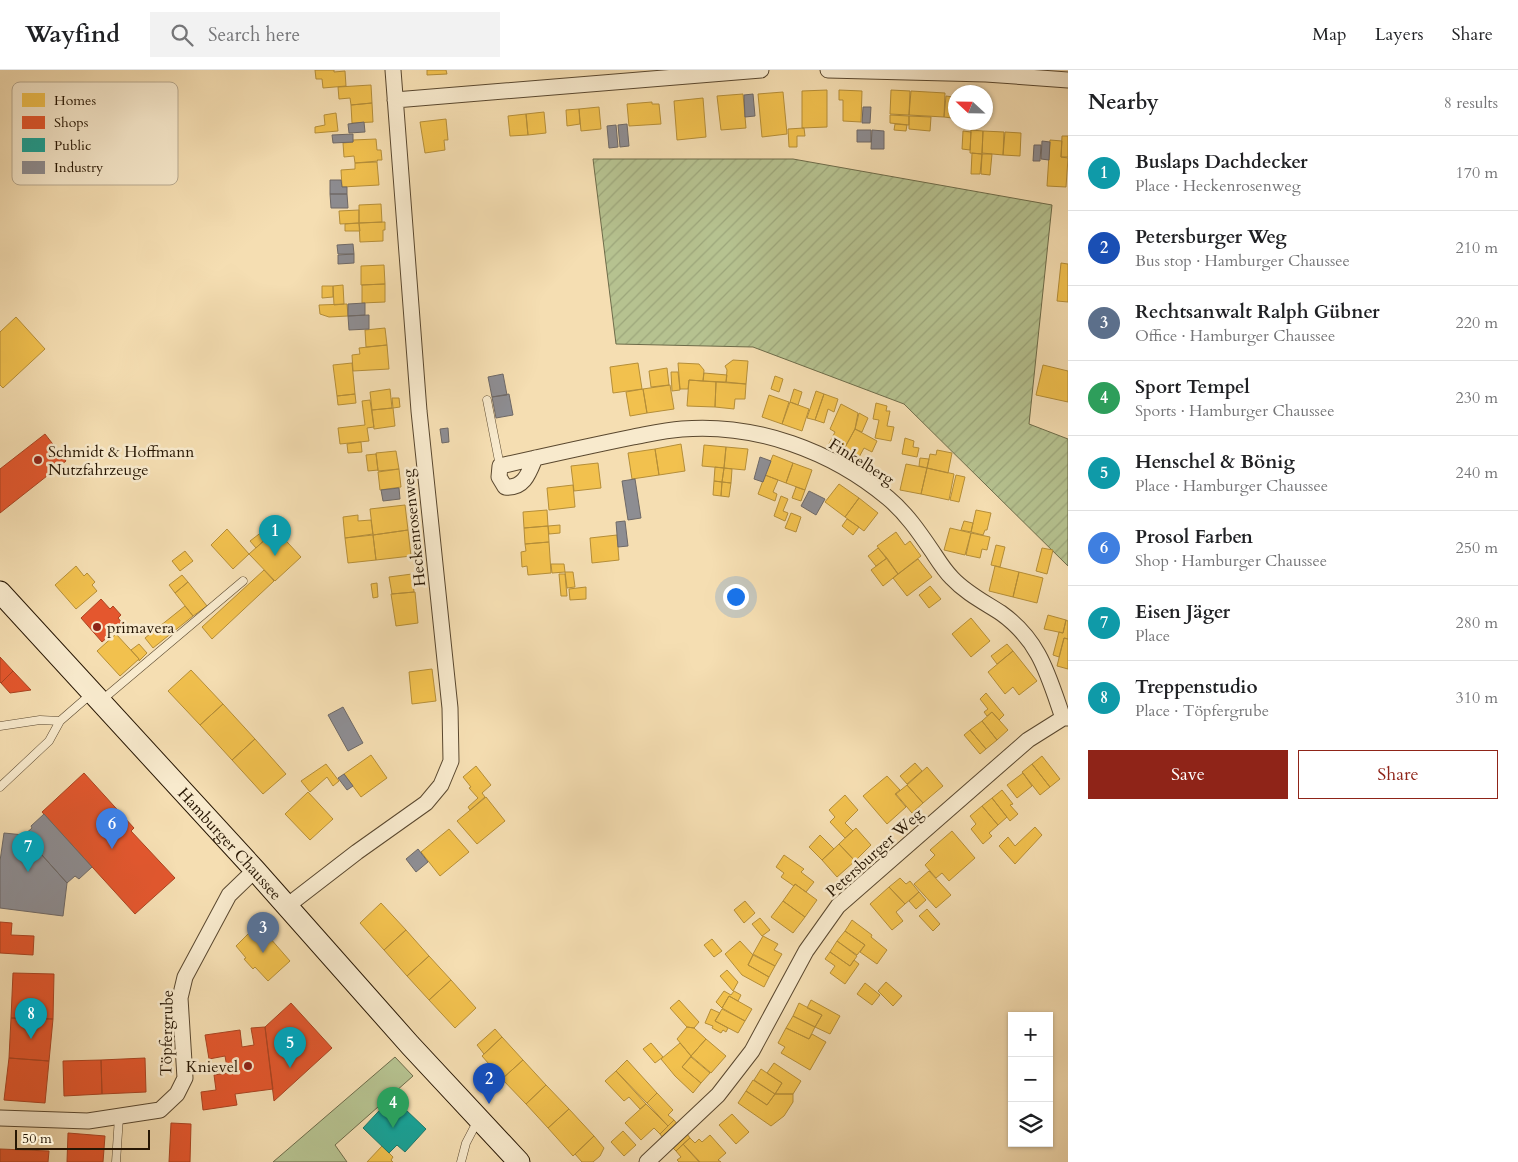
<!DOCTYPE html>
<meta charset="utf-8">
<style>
:root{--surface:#fff;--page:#f2f2f2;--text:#202124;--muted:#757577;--line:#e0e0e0;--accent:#8f2418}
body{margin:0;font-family:Cardo,serif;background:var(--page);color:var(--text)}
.controls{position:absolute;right:15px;bottom:15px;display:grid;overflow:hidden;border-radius:0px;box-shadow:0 1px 4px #0004}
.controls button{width:45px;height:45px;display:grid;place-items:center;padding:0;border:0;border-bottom:1px solid var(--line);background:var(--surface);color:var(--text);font:25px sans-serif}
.compass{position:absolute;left:948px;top:15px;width:45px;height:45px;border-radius:50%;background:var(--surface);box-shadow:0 1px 4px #0004;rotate:292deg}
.scale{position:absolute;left:15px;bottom:12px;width:135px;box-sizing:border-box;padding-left:5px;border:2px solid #271603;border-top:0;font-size:14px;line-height:18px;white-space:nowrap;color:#271603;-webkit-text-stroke:4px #f8eacd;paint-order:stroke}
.you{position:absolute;left:735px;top:526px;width:18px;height:18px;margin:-12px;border:4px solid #fff;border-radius:50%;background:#1a73e8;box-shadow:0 0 0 8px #1a73e833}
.badge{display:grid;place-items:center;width:32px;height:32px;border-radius:50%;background:var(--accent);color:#fff;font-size:16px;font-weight:700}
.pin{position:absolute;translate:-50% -41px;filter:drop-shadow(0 1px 2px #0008)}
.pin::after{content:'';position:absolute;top:26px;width:18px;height:15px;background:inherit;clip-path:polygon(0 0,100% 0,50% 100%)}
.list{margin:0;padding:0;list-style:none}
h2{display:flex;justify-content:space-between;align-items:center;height:65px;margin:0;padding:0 20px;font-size:21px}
h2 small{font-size:16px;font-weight:400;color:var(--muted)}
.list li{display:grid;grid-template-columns:32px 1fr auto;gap:15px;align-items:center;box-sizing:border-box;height:75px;padding:0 20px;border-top:1px solid var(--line)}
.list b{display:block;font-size:19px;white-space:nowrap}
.list p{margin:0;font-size:16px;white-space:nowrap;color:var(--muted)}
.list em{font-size:16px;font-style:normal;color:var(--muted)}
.actions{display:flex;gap:10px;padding:15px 20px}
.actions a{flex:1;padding:11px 0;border:1px solid var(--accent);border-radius:0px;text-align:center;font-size:18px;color:var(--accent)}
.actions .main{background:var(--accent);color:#fff}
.icon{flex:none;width:28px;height:28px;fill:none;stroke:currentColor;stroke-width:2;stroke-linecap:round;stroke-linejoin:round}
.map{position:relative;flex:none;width:1068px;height:1092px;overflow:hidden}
header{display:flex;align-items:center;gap:30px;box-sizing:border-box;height:70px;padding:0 25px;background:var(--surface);border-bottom:1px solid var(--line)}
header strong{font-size:24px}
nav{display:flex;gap:28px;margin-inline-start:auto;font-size:18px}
.search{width:350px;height:45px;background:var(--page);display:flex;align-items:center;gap:12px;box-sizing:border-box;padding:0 18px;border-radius:0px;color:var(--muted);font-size:19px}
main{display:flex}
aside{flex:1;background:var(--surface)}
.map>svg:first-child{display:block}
</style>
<header>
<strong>Wayfind</strong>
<div class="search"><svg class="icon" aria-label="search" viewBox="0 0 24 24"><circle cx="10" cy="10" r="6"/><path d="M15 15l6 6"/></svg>Search here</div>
<nav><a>Map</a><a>Layers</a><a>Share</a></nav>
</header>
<main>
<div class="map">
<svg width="1068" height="1092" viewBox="0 0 1068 1092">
<defs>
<pattern id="garden-furrows" width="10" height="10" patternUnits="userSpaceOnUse" patternTransform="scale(1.25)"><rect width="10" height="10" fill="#b6c290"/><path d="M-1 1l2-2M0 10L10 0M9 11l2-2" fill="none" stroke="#9ca67b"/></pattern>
</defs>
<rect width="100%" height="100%" fill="#f5deb2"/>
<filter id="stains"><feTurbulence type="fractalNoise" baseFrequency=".004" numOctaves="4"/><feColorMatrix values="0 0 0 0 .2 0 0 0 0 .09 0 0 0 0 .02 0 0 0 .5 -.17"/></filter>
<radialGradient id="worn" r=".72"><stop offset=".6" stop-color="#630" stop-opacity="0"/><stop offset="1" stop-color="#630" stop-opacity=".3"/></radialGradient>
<!-- grass -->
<path fill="#b6c290" stroke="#6e6c4a" d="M395,987L413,1006L335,1075L347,1092H273Z"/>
<!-- garden -->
<path fill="url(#garden-furrows)" stroke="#6e6c4a" d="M593,89H793L1052,135L1029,354L1068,369V496L904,334L753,277L616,274Z"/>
<!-- homes -->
<path fill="#f2c14e" stroke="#b58e38" d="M315,0H334V2L345,1L346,16L323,18L322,9H316Z
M427,0H446L447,4L427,5Z
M371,15L372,33L351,35L350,28L339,29L338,17Z
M827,20V57L802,58V21Z
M839,20L862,21L861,52L843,51V30H839Z
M891,20L910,21L909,45L890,44Z
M911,21L945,23L944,47L909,45Z
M783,22L787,64L762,67L758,24Z
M743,24L746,58L721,60L717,26Z
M946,26L953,27L952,48L944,47Z
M703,28L706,67L677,70L674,31Z
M652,32V34H659L661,54L629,56L627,34Z
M372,33L373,52L352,53L351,35Z
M599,37L601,59L581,61L579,39Z
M579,39L580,54L567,56L566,40Z
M544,42L546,63L528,65L526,44Z
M336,43L338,61L315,63V57L325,55L324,45Z
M526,44L528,65L510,66L508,46Z
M890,45L909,46V55L890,53Z
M909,46L931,47L930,61L909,59Z
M446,49L448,70H444L445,80L425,83L420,52Z
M895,54L907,55L906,61L894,60Z
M804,58L805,66H797V77H789L788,59Z
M971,60L983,61L982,84L970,83Z
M963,61L971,62L970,80L962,79Z
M983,61L1004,62L1003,85L982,83Z
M1005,62L1021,63L1020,86L1003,85Z
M1062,66H1068V87H1061Z
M376,69L377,80H381L382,90H377L378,91L355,93L354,86L344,87L343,73L353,72V70Z
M1050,70L1062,71L1061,87L1068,88L1066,117L1047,116Z
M972,83L982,84L980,104H971Z
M982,84H992L990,105L981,104Z
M377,92L379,115L342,117L341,100L355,99V93Z
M381,134L382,152L359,153V135Z
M359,140V153L340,154L339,141Z
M385,152V160H383V171L360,172L359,153Z
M359,153L360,161H345V154Z
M1061,193L1068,194V232L1057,231Z
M384,195L385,214L361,215V196Z
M385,214V232L362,233V215Z
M343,215L344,234L334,235L333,216Z
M322,216H333V227L322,228Z
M347,234L348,246L329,247L320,244L319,235Z
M16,247L45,279L3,318L0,315V262Z
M385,258L387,275L366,277L365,260Z
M387,275L389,299L353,301L352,285L360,284L359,278Z
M733,290L748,291L746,314L726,312L727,300L725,296Z
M352,293L355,324L337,326L333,295Z
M638,293L642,319L613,323L610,297Z
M678,293L699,294L704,300L703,311L689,310L688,319H680Z
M1043,295L1068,301V332L1036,325Z
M667,298L669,315L651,317L649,301Z
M671,302H678L680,320L672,321Z
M704,303L727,305L726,312L703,311Z
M775,306L783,309L779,322L771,319Z
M689,310L716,312L715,337L687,336Z
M716,312L746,314L745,329H735L734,339L715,337Z
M670,315L674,339L647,343L643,319Z
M390,319L392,338L372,340L370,322Z
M643,319L647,343L630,346L626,322Z
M794,319L802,322L798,335L790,332Z
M816,321L824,324L815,350L807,348Z
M355,324L356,333L338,335L337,326Z
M824,324L838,329L834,342L828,339L824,353L815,350Z
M769,325L789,332L782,354L762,347Z
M392,328H399L400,337L393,338Z
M370,330L374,357L367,358L369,371L340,374L338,358L365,355L362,331Z
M790,332L809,339L802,361L782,354Z
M876,333L887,336L886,341H890L887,356L894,357L891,371L875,368L879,350L873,349Z
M841,334L858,343L855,359L843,381L829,374L835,362L830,359Z
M393,338L395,356L374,359L372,340Z
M859,343L868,348L862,362L855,359Z
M855,359L877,371L872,382L864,378L858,389L843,381Z
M905,368L914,371L913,377L919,378L917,387L902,384Z
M361,372L362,382L348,383L347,374Z
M681,374L685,401L659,405L655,379Z
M704,375L726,377L724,398L702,396Z
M726,377L748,379L745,400L724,398Z
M655,379L659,405L632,409L628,383Z
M937,380L952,383L948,403L927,398L930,384L936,385Z
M396,381L399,399L378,401L376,383Z
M376,384L378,400L368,401L366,385Z
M773,385L793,393L786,413L765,405Z
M920,388L929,389L927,398L919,396Z
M598,393L601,418L574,421L571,396Z
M793,393L812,400L805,420L786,413Z
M906,394L927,398L921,424L900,420Z
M715,397L724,398L722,412L714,411Z
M724,398L732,399L731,413L722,412Z
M927,398L954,404L949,430L921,424Z
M399,399L401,417L380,420L378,402Z
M765,405L778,410L773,422L777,424L775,431L758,424Z
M956,405L965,407L959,432L950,430Z
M714,411L722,412L721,426L713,425Z
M722,412L731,413L729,427L721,426Z
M839,414L859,428L845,447L825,432Z
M573,415L575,437L549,440L547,418Z
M796,417L805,420L801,431L792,428Z
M781,426L788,429L783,441L788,443L785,451L774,446Z
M859,428L878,443L864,461L845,447Z
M405,435L408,460L373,465L370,439Z
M547,440L548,456L524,458L523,442Z
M976,440L991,443L987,460H985L983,465L971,462Z
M791,443L801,447L796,462L785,458Z
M358,445V451L371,450L373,464L345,468L343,447Z
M847,449L859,457L853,465L842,456Z
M964,451L973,453L971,462L961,460Z
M560,455V463L549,464L548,456Z
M548,456L549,472L525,474L524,458Z
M267,458L272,463L256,478L250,471Z
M950,458L971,463L965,485L944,480Z
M227,459L249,484L233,499L211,475Z
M276,460L301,487L275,511L249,484Z
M408,460L411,486L376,490L373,465Z
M896,462L905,475L910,471L921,486L898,504L877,476Z
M971,463L990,467L987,480L982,479L980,488L966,485Z
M373,465L376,490L348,493L345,468Z
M617,465L619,490L592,493L590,468Z
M549,472L551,503L528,505L527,496L522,497L521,482L526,481L525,474Z
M996,475L1005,477L1000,497L991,495Z
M878,478L887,488L876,496L868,486Z
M1042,478L1053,480L1047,504L1036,501Z
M185,481L193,491L180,501L172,491Z
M887,488L898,504L883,516L871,500Z
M918,489L932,507L907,526L893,508Z
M551,494H564L565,502L552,503Z
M76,496L84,506L87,503L95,512L92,515L97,521L76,539L55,515Z
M995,496L1019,502L1013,527L989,521Z
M264,500L274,511L212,569L202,557Z
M565,502H573L575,517L567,518Z
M1019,502L1043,508L1037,533L1013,527Z
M412,504L414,522L392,524L389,507Z
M559,504H565L567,526H561Z
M182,505L188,512L175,523L169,515Z
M188,512L207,536L193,546L175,523Z
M377,513L378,527L373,528L371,514Z
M930,516L941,529L929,538L919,525Z
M586,517V529L570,530L569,519Z
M415,522L418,553L396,556L391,524Z
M185,536L193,546L153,578L145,568Z
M1048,545L1066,550L1063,563L1044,559Z
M971,548L990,571L971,587L952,564Z
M1066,550L1068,551V569L1064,568L1059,587L1053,585L1059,562L1063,563Z
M116,564L139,589L120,606L97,581Z
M1064,568L1068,569V599L1057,596Z
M139,574L147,583L139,591V589L131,580Z
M1007,574L1013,581L997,594L991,586Z
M1013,581L1037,611L1019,625L1013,617L1005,624L988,602Z
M432,599L436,631L412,634L409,602Z
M191,600L223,634L200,655L168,621Z
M986,623L1004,645L999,650L992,642L987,646L984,642L988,639L980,629Z
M223,634L255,669L232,690L200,655Z
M992,642L1008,660L997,670L982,651Z
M982,651L997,670L986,679L970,660Z
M970,660L986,679L980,684L964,665Z
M255,669L286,704L263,724L232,690Z
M371,685L387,708L361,727L344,704Z
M1042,686L1060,709L1050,717L1032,694Z
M915,693L922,701L907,714L900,706Z
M326,694L339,711L333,716L327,707L310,722L301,711Z
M1032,694L1050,717L1040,725L1022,702Z
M476,696L491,715L482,723L485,727L470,740L468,737L478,728L469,718L471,717L463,707Z
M927,697L943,716L923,733L907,715Z
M1023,703L1032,716L1017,728L1007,715Z
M887,706L900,720L895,724L906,737L887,754L863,726Z
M907,715L923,733L912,743L896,724Z
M1002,720L1013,734L1010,735L1018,744L1010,751L992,728Z
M308,722L333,749L310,770L285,744Z
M845,725L858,740L845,753L853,761L845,768L830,752L835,747L829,740Z
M486,727L505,751L477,774L457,751Z
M992,728L1007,747L998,755L982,736Z
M982,736L998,755L989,763L992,766L983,774L971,759L976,754L970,746Z
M1035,757L1042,765L1015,794L999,776L1008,767L1015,776Z
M856,758L871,775L855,791L839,774Z
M449,759L469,782L440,806L421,782Z
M952,761L975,788L949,811L942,803L936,808L925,795L935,785L930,780Z
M820,765L834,779L822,790L809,777Z
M839,774L855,791L837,807L822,790Z
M784,785L804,799L801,802L814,812L806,822L795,814L794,816L781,807L784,803L776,797Z
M929,801L951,825L936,838L914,814Z
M900,808L906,814L910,811L919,822L905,834L889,817Z
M795,814L817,830L805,847L783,831Z
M889,817L905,834L896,842L903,851L892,860L870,834Z
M919,822L926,830L916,839L909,831Z
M745,831L755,843L744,853L734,840Z
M783,831L805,847L793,863L771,847Z
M381,833L406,860L384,880L360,853Z
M927,839L940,854L933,861L919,846Z
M760,848L770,860L762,866L752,854Z
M852,850L872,865L871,867L887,880L877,894L860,882L865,875L845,861Z
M253,854L263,855V860L290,891L268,911L255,897L253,899L244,889L246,888L236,876L253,859Z
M406,860L429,886L407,906L384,880Z
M845,861L865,875L857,885L837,871Z
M763,866L778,874L774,880L782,884L775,896L753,884Z
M712,869L722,881L714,887L704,875Z
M740,871L753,885L748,895L769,907L764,917L742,905L725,884Z
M837,871L857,886L850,896L830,882Z
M830,882L850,896L854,890L859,894L845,914L830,903L835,896L825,889Z
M753,885L775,896L769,907L748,895Z
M429,886L451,910L429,930L407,906Z
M727,900L738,912L733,921L720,906Z
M451,910L476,938L455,958L429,930Z
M886,912L902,926L893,936L878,921Z
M865,913L880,925L872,935L857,924Z
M724,921L731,925L734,921L741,925L738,931L729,926L722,938L716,932Z
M729,926L752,939L745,951L722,938Z
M679,930L699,952L694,958L687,957L670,938Z
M811,930L840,946L830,964L815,957L822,945L807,938Z
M799,933L822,945L815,957L793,946Z
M711,939L720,943L715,951L728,958L726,962L723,960L721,963L712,958L713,956L705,953Z
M722,939L745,951L738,963L715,951Z
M793,946L815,957L809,969L786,958Z
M687,957L694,958L706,969L691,986L677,969Z
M786,958L809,969L812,964L826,972L810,1000L781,983L785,977L778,973Z
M495,959L502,967L484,984L477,975Z
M502,967L523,990L502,1009L482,986Z
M706,969L726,986L711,1003L691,986Z
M651,973L663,987L655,993L643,979Z
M680,973L691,986L682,997L701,1013L693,1023L675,1006L661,989Z
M691,987L710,1003L701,1013L682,997Z
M523,990L546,1015L526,1034L502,1009Z
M627,990L657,1023L647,1033L616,1001Z
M774,993L801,1011L793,1024H775L782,1013L767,1003Z
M761,999L782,1013L775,1024L754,1010Z
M616,1001L646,1034L640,1039L629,1027L624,1031L605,1011Z
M753,1010L775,1024L767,1035L746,1021Z
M546,1015L569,1039L548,1058L526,1034Z
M746,1021L767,1035L775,1024H793V1032L784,1046L771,1056L738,1033Z
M657,1023L673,1040L668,1045L674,1050L668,1056L647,1033Z
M646,1034L668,1056L660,1064L654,1058L641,1070L625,1053Z
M569,1039L594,1066L573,1086L548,1058Z
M732,1044L749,1062L736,1074L719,1055Z
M674,1050L678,1055L663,1068L660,1064Z
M623,1061L636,1075L624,1086L611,1072Z
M687,1064L690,1068L676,1081L672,1077Z
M710,1065L726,1083L718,1090L721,1092H700L683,1074L690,1068L695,1073L699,1069L702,1072Z
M594,1066L604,1078L600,1086L593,1092H582L575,1084Z
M683,1074L699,1092H679L677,1090L681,1087L676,1081Z
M382,1076L393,1087L391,1090L393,1092H367Z"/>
<!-- shops -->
<path fill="#e4572e" stroke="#ab4421" d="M45,364L66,391L0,443V399Z
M101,529L110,539L113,536L121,545L118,548L123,554L102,572L81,548Z
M0,587L13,601L1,613L0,612Z
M13,601L31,620L10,623L1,613Z
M84,703L134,758L131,761L175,808L135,844L42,742Z
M0,852L12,853L11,865L34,866L33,885L0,883Z
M13,903L54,904L53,949L11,948Z
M291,933L332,978L274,1031L265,957Z
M11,948L53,949L49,991L9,988Z
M265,957L273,1019L235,1024L237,1035L203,1040L201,1022L216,1020L214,1005L228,1003L225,986L209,989L205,965L240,960L242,977L254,975L251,958Z
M9,988L49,991L45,1033L4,1030Z
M145,988L146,1022L102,1024L101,990Z
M101,990L102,1024L64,1026L63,991Z
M171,1053L191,1054L190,1092H169Z
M68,1063L105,1066L103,1092H67Z
M0,1079L49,1081L48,1092H0Z"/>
<!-- public -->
<path fill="#17a398" stroke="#1c796b" d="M390,1029L402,1040L404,1038L426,1059L405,1082L397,1075L389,1083L363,1058Z"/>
<!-- industry -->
<path fill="#8d8d92" stroke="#6e6967" d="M753,24L755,46L745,47L744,25Z
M863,37H871L870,53H862Z
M364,52L365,62L349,63L348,54Z
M627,54L629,76L620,77L618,55Z
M616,55L618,77L609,78L607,56Z
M857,60H871V72H857Z
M872,60L884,61V79H871Z
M353,64V72L333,73L332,65Z
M1042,71L1050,72L1049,90L1041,89Z
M1034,75H1041L1040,91H1033Z
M330,110H341L342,117H347V124H330Z
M330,124H347L348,138H331Z
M353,174L354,184H338L337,175Z
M354,184V193L338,194V185Z
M365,233V245L348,246V234Z
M369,245V259L349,260L348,246Z
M503,304L507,325L492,327L488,307Z
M509,324L513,345L496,348L492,327Z
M448,358L449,372L442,373L440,359Z
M760,387L771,391L763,412L754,409Z
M635,409L641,448L628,450L622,411Z
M399,418L400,429L383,431L381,420Z
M809,421L825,429L816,445L801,436Z
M625,451L628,476L618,477L616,452Z
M343,637L363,673L348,681L328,645Z
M344,704L353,716L347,720L338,708Z
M44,744L92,797L79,809L75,806L67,813L24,765L32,758L31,756Z
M4,763L24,765L67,813L63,846L0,838V791Z
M418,779L428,792L416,802L406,789Z"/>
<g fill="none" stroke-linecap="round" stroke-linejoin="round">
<defs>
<path id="service" d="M487,330L500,396
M102,630L243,511
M0,656L40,650L60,651
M0,717L49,671L60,651L91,624
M116,1092L119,1047
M461,1092L466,1073L478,1050"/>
<path id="minor" d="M828,0L986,4L1068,10
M395,30L761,0
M535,388C529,403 524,419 505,417L499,407L500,396C544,386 589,376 633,367C649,364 666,360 682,359C756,353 832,381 888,428C906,443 919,462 932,481C938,490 944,500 952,508C966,523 984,532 1001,543C1040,571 1048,605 1063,648
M287,836L357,782L426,733L441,715L451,691L450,638L419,341L393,0
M0,1048L88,1051L160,1040L177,1024L185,1008L180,928L185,907L229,825L255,800
M647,1092L718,1025L752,981L806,881L838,836L1028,670L1063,648H1068"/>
<g id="secondary">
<path id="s1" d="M0,522L255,800L410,975L519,1092"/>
</g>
</defs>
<!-- service casing -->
<use href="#service" stroke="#5a482f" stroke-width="9"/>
<!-- minor casing -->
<use href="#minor" stroke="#5a482f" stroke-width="17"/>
<!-- secondary casing -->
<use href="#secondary" stroke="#271603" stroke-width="23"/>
<!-- service -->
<use href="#service" stroke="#f8eacd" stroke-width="8"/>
<!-- minor -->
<use href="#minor" stroke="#f8eacd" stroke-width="15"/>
<!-- secondary -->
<use href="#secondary" stroke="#f8eacd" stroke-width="21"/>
</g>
<!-- markers -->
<g fill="#8f2418" stroke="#f8eacd" stroke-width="2">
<circle cx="38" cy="390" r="5"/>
<circle cx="97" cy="557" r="5"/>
<circle cx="248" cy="996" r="5"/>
</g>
<g text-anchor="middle" stroke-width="5" stroke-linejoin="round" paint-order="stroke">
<!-- poi labels -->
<g font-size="16" fill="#271603" stroke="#f8eacd" text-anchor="start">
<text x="48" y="387">Schmidt &amp; Hoffmann<tspan x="48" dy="18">Nutzfahrzeuge</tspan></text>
<text x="107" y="563">primavera</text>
<text x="238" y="1002" text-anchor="end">Knievel</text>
</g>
<!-- street labels -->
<g font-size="16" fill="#271603" stroke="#f8eacd">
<text transform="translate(862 391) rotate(32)" y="6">Finkelberg</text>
<text transform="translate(413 458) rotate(-96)" y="6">Heckenrosenweg</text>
<text dy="6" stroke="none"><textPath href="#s1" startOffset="341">Hamburger Chaussee</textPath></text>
<text transform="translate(874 782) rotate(-42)" y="6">Petersburger Weg</text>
<text transform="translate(166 963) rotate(-89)" y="6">Töpfergrube</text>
</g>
</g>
<!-- legend -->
<rect x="12" y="12" width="166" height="103" rx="8" fill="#f8eacd" stroke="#b9aa90" stroke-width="1"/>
<rect x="22" y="23" width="23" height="14" fill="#f2c14e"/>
<rect x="22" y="46" width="23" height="13" fill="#e4572e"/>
<rect x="22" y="68" width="23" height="14" fill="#17a398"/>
<rect x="22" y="91" width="23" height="13" fill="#8d8d92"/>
<g font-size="14" fill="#271603">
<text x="54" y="35">Homes</text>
<text x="54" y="57">Shops</text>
<text x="54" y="80">Public</text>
<text x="54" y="102">Industry</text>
</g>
<rect width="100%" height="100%" filter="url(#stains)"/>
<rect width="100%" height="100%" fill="url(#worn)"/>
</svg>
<div class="controls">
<button>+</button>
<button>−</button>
<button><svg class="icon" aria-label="layers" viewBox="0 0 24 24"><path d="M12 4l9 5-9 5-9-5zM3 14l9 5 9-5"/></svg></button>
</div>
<svg class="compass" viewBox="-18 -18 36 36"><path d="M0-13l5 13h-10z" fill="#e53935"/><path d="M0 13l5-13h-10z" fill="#757577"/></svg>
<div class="scale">50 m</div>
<div class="you"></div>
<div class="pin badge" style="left:275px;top:486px;background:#0f9aa8">1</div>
<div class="pin badge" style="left:489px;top:1034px;background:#1a4fb4">2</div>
<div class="pin badge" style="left:263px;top:883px;background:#5c6f8a">3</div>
<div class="pin badge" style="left:393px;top:1058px;background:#2e9e5b">4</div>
<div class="pin badge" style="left:290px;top:998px;background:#0f9aa8">5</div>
<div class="pin badge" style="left:112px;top:779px;background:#3f7fe0">6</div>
<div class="pin badge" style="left:28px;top:802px;background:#0f9aa8">7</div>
<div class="pin badge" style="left:31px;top:969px;background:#0f9aa8">8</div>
</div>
<aside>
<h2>Nearby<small>8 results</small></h2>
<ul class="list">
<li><span class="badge" style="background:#0f9aa8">1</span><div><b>Buslaps Dachdecker</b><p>Place · Heckenrosenweg</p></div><em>170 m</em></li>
<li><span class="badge" style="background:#1a4fb4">2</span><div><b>Petersburger Weg</b><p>Bus stop · Hamburger Chaussee</p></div><em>210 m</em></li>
<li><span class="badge" style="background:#5c6f8a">3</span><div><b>Rechtsanwalt Ralph Gübner</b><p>Office · Hamburger Chaussee</p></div><em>220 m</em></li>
<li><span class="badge" style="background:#2e9e5b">4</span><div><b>Sport Tempel</b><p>Sports · Hamburger Chaussee</p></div><em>230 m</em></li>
<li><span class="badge" style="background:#0f9aa8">5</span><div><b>Henschel &amp; Bönig</b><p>Place · Hamburger Chaussee</p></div><em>240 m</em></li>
<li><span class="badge" style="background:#3f7fe0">6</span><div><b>Prosol Farben</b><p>Shop · Hamburger Chaussee</p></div><em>250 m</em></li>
<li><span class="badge" style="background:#0f9aa8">7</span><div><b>Eisen Jäger</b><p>Place</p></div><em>280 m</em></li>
<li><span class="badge" style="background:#0f9aa8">8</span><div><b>Treppenstudio</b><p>Place · Töpfergrube</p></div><em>310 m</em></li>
</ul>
<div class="actions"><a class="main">Save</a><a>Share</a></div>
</aside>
</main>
